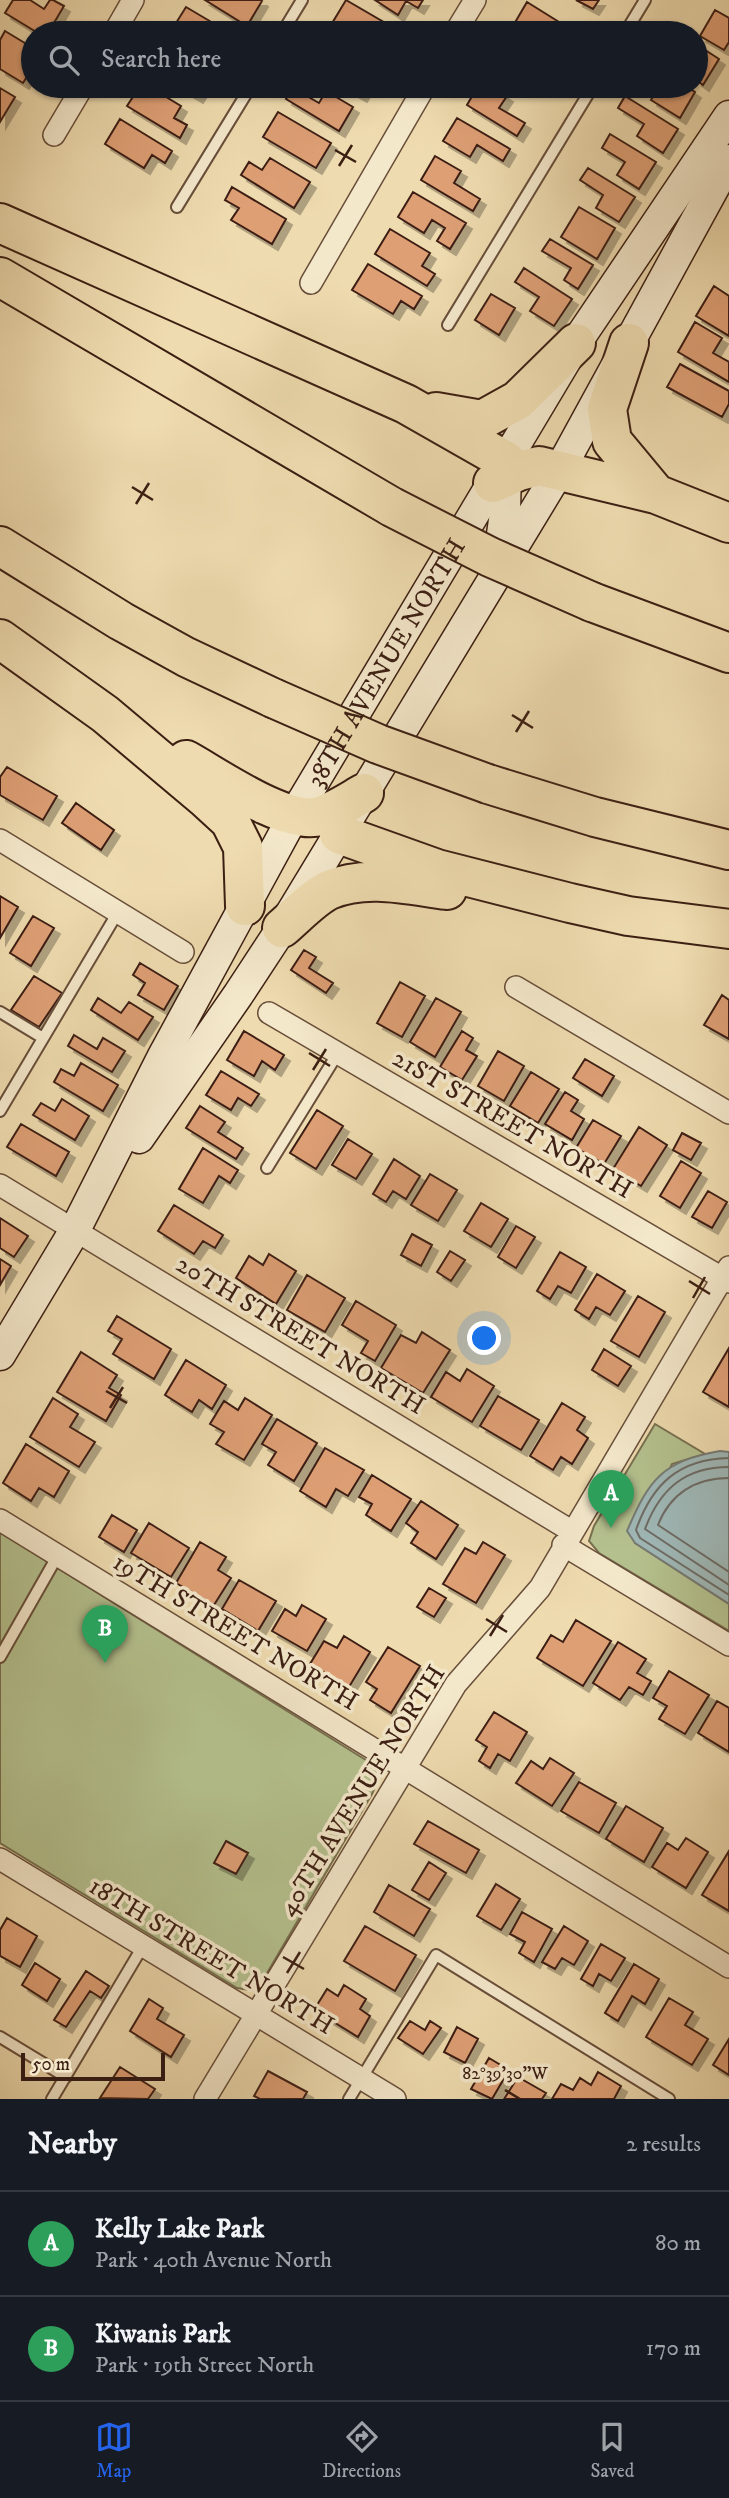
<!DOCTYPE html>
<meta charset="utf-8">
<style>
:root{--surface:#171b24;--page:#20242c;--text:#f1f3f6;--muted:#9ea1a6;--line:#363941;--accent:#2563eb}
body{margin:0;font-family:"IM FELL DW Pica",serif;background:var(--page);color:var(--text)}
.scale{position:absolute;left:21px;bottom:18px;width:144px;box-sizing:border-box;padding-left:7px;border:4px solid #3c1f13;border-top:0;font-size:19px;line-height:24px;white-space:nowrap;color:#3c1f13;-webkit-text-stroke:5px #f4e8cb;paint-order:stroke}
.you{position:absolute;left:485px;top:1339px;width:24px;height:24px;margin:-18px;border:5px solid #fff;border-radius:50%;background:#1a73e8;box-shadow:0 0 0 10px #1a73e833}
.badge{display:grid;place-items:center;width:46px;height:46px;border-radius:50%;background:var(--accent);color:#fff;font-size:23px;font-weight:700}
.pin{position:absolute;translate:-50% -58px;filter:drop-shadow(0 2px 4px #0008)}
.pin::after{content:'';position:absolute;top:37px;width:24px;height:21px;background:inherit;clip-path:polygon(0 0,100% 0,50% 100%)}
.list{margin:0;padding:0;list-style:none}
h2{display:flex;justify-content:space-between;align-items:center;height:91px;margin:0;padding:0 28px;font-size:30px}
h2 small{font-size:23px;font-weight:400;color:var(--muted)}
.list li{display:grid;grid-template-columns:46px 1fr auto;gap:21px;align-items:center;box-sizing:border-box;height:105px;padding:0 28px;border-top:2px solid var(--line)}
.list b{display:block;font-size:26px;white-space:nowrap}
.list p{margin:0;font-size:23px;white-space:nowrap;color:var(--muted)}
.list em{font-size:23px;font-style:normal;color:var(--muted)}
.icon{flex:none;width:38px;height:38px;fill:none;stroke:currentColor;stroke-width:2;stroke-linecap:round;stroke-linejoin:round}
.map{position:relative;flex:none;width:729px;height:2099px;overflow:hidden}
.search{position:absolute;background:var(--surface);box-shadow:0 2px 5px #0004;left:21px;right:21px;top:21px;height:77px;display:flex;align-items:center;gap:18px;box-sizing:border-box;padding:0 24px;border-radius:38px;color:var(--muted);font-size:26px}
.sheet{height:301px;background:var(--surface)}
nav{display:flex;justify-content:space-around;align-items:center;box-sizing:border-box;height:98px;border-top:2px solid var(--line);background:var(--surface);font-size:19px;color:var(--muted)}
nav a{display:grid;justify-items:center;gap:4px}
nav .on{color:var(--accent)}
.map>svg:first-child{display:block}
</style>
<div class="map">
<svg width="729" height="2099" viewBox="0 0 729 2099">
<defs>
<filter id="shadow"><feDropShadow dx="6" dy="6" stdDeviation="0" flood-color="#0004"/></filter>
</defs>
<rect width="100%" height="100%" fill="#eedbaf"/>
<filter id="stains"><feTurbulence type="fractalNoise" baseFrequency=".00286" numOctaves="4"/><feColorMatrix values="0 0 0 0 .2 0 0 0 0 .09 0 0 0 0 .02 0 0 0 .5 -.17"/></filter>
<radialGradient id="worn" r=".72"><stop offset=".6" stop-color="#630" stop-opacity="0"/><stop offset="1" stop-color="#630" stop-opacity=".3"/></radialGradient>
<!-- green -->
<path fill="#b4c18e" stroke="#787050" stroke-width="2" d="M655,1424L705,1454L672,1464L635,1543L729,1604V1631L599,1553L589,1541L594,1526Z
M0,1532L369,1762C379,1774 379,1780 372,1794L263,1980L249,1990L237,1988L0,1843Z"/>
<!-- water -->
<path fill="#9fb8b7" stroke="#777b75" stroke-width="2" d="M720,1451L729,1452V1604L635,1543L627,1531C649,1479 663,1461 720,1451Z"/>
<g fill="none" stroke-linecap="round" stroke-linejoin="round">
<!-- shore -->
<path stroke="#6e6c65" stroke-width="2" d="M729,1458C679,1459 652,1484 636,1530L640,1538L729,1595
M729,1467C685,1467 660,1489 645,1529L729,1585
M729,1478C695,1478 670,1494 658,1525L729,1572"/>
</g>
<!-- building -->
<path fill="#de9f75" stroke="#3c1f13" stroke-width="2" filter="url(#shadow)" d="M13,0H30L44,9L50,0H53L64,6L48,33H38L5,13Z
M205,0H261L262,1L247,26Z
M346,0L399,31L398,33H345L331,25Z
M375,0H423L418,8L406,1L398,15Z
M576,0H599L593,9Z
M527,2L567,27L563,33H514L510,31Z
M186,7L213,23L207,33H175L171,31Z
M715,10L729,18V42L724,50L700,36Z
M5,31L33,48V67L23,83L0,69V40Z
M696,44L719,59L703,85L696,80Z
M140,86H148L181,106L174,118L187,125L180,138L127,106Z
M178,86H204L197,97Z
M343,86H367L361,96Z
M478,86H491L507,96L499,108L525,123L517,136L467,105Z
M656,86H686L695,92L680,118L651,100L659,87Z
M0,88L15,97L0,122Z
M293,88L319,103L326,91L353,107L339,131L286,99Z
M625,96L678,129L663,153L637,136L644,124L618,108Z
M278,112L331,143L316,168L263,137Z
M457,118L510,149L503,161L477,145L470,157L443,141Z
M120,119L172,151L165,163L152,155L144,168L105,144Z
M610,134L656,162L639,189L617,175L625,162L602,148Z
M435,156L461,171L454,183L480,199L473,211L421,180Z
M270,158L310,182L294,208L241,175L249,162L262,170Z
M588,168L635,197L619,222L596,208L603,195L580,180Z
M232,187L286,219L272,244L231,220L239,208L225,200Z
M413,192L466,223L450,249L437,241L445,228L432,220L424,233L398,217Z
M579,207L615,228L597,259L561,237Z
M390,229L430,253L422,266L435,274L427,286L375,254Z
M550,239L593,265L578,289L564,280L571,268L542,251Z
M368,264L422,296L414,309L401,301L393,314L352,290Z
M524,268L572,299L554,326L530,311L539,297L515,282Z
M714,286L729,296V336L696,316Z
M491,294L515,308L499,335L475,320Z
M695,322L722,338L713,353L729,362V382L678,352Z
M680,364L729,391V404L722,417L667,387Z
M7,767L57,796L43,820L0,795V777Z
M76,803L114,830L101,850L62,823Z
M0,896L18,907L0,938Z
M33,916L54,928L31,966L10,953Z
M304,950L316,957L309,968L333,983L326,993L291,970Z
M140,963L178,986L164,1010L138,995L145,983L133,975Z
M34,976L62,993L39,1027L11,1010Z
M400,982L425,996L402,1037L377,1023Z
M722,995L729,1000V1039L704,1025Z
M98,998L121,1013L129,1002L153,1017L138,1040L91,1010Z
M436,998L461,1012L435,1057L410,1042Z
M244,1031L284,1055L275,1070L262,1061L254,1076L227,1060Z
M462,1031L473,1038L466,1050L477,1056L462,1080L440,1067Z
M74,1035L97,1049L103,1038L125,1051L112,1072L68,1046Z
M498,1051L524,1066L504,1101L478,1086Z
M585,1059L614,1076L602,1096L573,1078Z
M81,1063L118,1085L103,1111L54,1082L61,1069L74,1076Z
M221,1071L259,1094L251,1106L238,1098L231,1110L206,1095Z
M531,1072L559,1089L538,1123L510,1106Z
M565,1092L578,1100L571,1111L584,1119L572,1140L545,1124Z
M62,1099L89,1116L75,1140L33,1115L41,1103L55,1111Z
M200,1106L225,1122L218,1132L243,1148L236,1159L186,1128Z
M317,1110L343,1126L316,1169L290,1153Z
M593,1120L621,1136L604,1164L576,1148Z
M21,1124L69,1152L56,1176L7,1147Z
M639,1127L667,1145L641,1186L613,1169Z
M682,1133L701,1143L691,1160L673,1150Z
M348,1139L372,1154L356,1179L332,1165Z
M203,1148L238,1170L230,1183L219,1176L203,1203L179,1189Z
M394,1159L420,1176L406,1199L393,1191L386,1202L373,1194Z
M681,1161L701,1173L680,1208L660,1196Z
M430,1174L457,1190L438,1221L411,1205Z
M708,1191L727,1202L712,1228L692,1217Z
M481,1203L508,1219L491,1247L464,1231Z
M174,1205L223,1235L215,1248L203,1241L194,1254L158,1231Z
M0,1218L28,1236L14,1257L0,1248Z
M516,1226L535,1237L516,1268L498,1257Z
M412,1234L432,1245L421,1266L401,1255Z
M450,1251L465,1260L451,1281L437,1272Z
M560,1252L586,1267L571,1293L558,1286L550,1299L537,1291Z
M269,1254L296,1271L276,1304L236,1278L249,1256L263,1265Z
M0,1259L11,1266L0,1285Z
M597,1274L625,1291L610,1315L596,1307L589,1319L575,1310Z
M307,1275L345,1298L325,1332L287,1310Z
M638,1296L665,1312L639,1357L611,1341Z
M356,1301L396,1325L375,1361L361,1353L368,1341L342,1325Z
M117,1316L171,1349L154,1379L113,1354L122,1339L108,1331Z
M422,1332L450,1350L423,1393L381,1368L401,1335L416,1343Z
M729,1348V1407L703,1392Z
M604,1349L631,1366L618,1386L592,1370Z
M81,1352L117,1375L109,1388L121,1395L106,1421L57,1392Z
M186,1360L226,1385L212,1409L199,1400L192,1412L165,1395Z
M467,1369L494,1386L472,1422L431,1397L446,1372L460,1381Z
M498,1396L539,1420L521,1450L480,1426Z
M53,1398L78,1414L70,1427L95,1442L79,1467L30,1437Z
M245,1398L272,1415L244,1460L216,1444L224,1432L210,1424L224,1401L238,1410Z
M562,1403L585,1417L577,1430L588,1438L572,1464L561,1457L553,1470L530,1456Z
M277,1419L317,1443L294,1481L268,1465L276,1452L262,1444Z
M26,1444L69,1471L54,1497L39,1488L31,1501L3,1483Z
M325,1448L364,1470L348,1496L336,1489L326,1507L300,1491Z
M372,1475L411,1499L391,1531L366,1515L372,1504L359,1497Z
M421,1501L458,1525L436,1559L411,1543L418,1532L406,1523Z
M112,1515L137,1530L124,1552L99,1537Z
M149,1523L189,1548L171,1577L131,1553Z
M200,1542L226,1557L218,1570L231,1578L214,1605L176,1583Z
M483,1542L505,1555L476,1603L443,1584L465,1548L476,1554Z
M239,1580L276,1601L258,1631L222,1609Z
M429,1588L446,1598L434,1617L417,1607Z
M302,1605L326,1619L307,1651L272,1631L285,1609L296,1616Z
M576,1620L611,1641L583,1686L537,1658L551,1635L563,1642Z
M344,1636L370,1652L349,1687L310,1664L324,1641L337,1648Z
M618,1642L646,1659L637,1673L651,1681L643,1695L629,1687L620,1700L593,1683Z
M388,1647L420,1666L391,1713L370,1700L377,1689L366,1682Z
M669,1671L709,1695L685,1734L659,1719L667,1706L653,1698Z
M717,1701L729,1708V1752L698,1733Z
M494,1712L527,1732L510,1761L498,1754L490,1768L479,1761L487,1747L476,1740Z
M550,1758L574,1773L552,1806L516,1783L531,1761L543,1769Z
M579,1782L616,1803L599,1833L561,1811Z
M626,1806L663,1828L644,1862L606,1839Z
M428,1821L479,1850L466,1873L414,1844Z
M686,1838L708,1852L686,1888L652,1867L667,1843L678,1850Z
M226,1841L248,1853L236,1874L214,1863Z
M729,1851V1911L702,1895Z
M429,1862L446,1873L429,1900L412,1890Z
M496,1884L520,1899L501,1930L477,1916Z
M389,1885L430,1909L414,1936L374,1912Z
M522,1912L552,1929L534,1962L519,1953L525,1942L510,1934Z
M7,1918L37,1936L20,1967L0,1956V1930Z
M365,1926L416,1955L395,1991L344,1961Z
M564,1926L588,1941L574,1965L562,1958L555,1969L542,1962Z
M601,1944L625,1958L611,1981L599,1974L593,1986L581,1979Z
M35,1963L60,1979L47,2001L22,1985Z
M634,1964L659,1979L645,2004L632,1996L618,2021L605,2013Z
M86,1971L109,1986L101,1998L90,1991L66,2027L54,2020Z
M344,1985L366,1999L360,2009L370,2016L358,2037L314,2010L327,1989L338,1996Z
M669,1998L693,2012L685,2025L708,2039L692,2065L646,2037Z
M149,1999L163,2008L157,2019L184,2035L171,2057L130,2031Z
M410,2021L425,2030L430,2021L441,2028L423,2054L398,2038Z
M457,2027L478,2039L465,2063L444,2052Z
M729,2039V2075L713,2065Z
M489,2058L509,2070L492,2099L471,2089Z
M120,2067L155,2089L148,2099L100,2098Z
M268,2071L307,2092L303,2099H260L254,2096Z
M598,2072L621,2086L614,2099H552L561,2084L573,2090L580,2078L591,2085Z
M518,2077L546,2093L542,2099H504Z"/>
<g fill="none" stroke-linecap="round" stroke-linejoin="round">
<defs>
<path id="service" d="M282,33L302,0
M625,33L645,0
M177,207L251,86
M448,325L593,86
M0,1012L43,1038
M0,1111L118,912
M267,1168L338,1053
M0,1657L58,1555
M0,2037L66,2077
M52,2099L143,1946
M349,2099L436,1955L669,2099"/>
<path id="minor" d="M114,33L133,0
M455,33L475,0
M54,135L83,86
M311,283L425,86
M0,840L183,952
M516,987L729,1113
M269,1013L729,1282
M0,1185L573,1532
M0,1520L729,1967
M563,1545L729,1645
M0,1859L395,2099
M205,2099L456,1684L540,1588L729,1267"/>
<g id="secondary">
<path d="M498,562L505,513L506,465"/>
<path d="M139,1138L238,995L282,928L559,471L729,160"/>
<path id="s1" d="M0,1355L75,1230L162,1058L293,817L576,343L729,116"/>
</g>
<path id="motorway" d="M0,223L406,404L506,461
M0,277L392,507
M629,343L607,409L612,441L656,494
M436,412L482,420L518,400L576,343
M493,483L519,471L539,466L656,494L729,523
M0,546L121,621L186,657L273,698
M592,602L729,653
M0,639L105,714L206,799L230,821L243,847L245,906
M186,760C217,777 286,826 320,816C335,811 350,801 364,793
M488,784L595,817L729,850
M339,834L437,869L570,903L628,916L729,929
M282,928C295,917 314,897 329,890C366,874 409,885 447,890"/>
</defs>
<!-- service casing -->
<use href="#service" stroke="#684e3a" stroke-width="14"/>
<!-- minor casing -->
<use href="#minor" stroke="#684e3a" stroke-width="24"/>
<!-- secondary casing -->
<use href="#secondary" stroke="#3c1f13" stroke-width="33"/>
<!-- motorway casing -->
<use href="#motorway" stroke="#3c1f13" stroke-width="42"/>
<!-- service -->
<use href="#service" stroke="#f4e8cb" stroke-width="10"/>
<!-- minor -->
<use href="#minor" stroke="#f4e8cb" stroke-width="21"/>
<!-- secondary -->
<use href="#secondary" stroke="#f4e8cb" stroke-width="30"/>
<!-- motorway -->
<use href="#motorway" stroke="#eedbaf" stroke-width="38"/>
<defs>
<path id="motorway-bridge" d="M392,507L490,557L592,602
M273,698L378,744L488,784"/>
</defs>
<!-- motorway-bridge casing -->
<use href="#motorway-bridge" stroke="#3c1f13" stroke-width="42" stroke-linecap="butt"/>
<!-- motorway-bridge -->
<use href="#motorway-bridge" stroke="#eedbaf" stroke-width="38"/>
</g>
<!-- ticks -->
<path fill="none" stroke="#3c1f13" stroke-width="2.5" d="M335,150L356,162M339,166L352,145M132,487L153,500M136,504L149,483M512,715L533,728M516,732L529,711M309,1053L330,1066M313,1070L326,1049M689,1281L710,1294M693,1298L705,1277M106,1391L127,1403M110,1408L123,1387M486,1619L507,1632M490,1636L503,1615M283,1957L304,1969M287,1973L300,1952M505,2090L520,2099"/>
<g text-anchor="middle" stroke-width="7" stroke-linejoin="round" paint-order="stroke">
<!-- street labels -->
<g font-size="26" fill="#3c1f13" stroke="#f4e8cb">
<text dy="9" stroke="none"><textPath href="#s1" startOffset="793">38TH AVENUE NORTH</textPath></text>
<text transform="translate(513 1123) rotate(30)" y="9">21ST STREET NORTH</text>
<text transform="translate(301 1334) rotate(31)" y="9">20TH STREET NORTH</text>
<text transform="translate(236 1631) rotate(31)" y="9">19TH STREET NORTH</text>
<text transform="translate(361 1790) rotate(-58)" y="9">40TH AVENUE NORTH</text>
<text transform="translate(212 1955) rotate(31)" y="9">18TH STREET NORTH</text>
</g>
</g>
<g font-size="18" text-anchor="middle" fill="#3c1f13" stroke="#f4e8cb" stroke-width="7" stroke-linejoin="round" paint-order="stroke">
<text x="505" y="2079">82°39'30"W</text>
</g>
<rect width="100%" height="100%" filter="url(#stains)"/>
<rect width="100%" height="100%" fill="url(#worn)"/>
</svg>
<div class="scale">50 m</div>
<div class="you"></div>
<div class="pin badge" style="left:611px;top:1528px;background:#2e9e5b">A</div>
<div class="pin badge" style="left:105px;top:1663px;background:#2e9e5b">B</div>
<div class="search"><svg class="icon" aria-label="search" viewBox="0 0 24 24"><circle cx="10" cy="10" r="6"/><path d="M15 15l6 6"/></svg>Search here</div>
</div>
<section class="sheet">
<h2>Nearby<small>2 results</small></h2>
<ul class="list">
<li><span class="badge" style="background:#2e9e5b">A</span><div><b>Kelly Lake Park</b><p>Park · 40th Avenue North</p></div><em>80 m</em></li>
<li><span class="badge" style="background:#2e9e5b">B</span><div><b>Kiwanis Park</b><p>Park · 19th Street North</p></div><em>170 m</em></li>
</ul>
</section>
<nav>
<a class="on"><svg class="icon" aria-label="map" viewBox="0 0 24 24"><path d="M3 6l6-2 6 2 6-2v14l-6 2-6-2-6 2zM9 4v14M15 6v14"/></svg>Map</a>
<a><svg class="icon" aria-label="directions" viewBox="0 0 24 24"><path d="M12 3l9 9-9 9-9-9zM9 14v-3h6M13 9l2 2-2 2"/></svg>Directions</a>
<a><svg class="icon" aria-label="saved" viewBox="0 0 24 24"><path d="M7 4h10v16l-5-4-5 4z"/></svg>Saved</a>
</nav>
